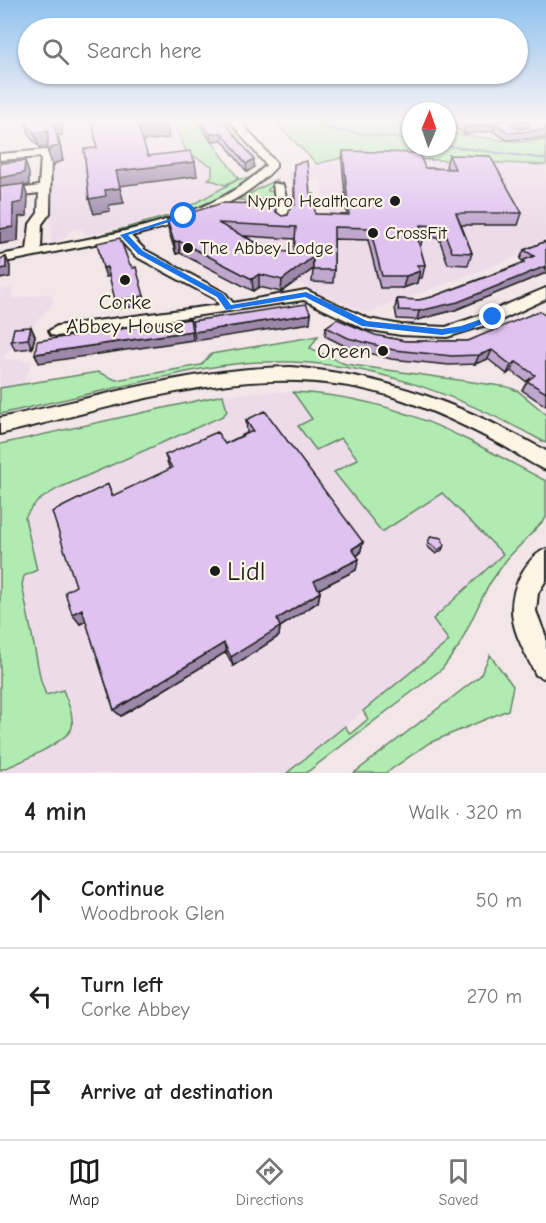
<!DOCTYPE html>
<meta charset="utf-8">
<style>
:root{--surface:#fff;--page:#f2f2f2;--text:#222;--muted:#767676;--line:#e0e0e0;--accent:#1c1c1c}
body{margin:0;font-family:"Comic Neue",sans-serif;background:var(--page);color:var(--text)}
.compass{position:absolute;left:402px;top:102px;width:54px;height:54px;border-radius:50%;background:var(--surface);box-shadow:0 2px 4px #0004;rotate:2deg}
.stop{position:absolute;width:18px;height:18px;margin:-14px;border:4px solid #1a73e8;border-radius:50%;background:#fff}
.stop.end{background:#1a73e8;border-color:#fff;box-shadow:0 2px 6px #0008}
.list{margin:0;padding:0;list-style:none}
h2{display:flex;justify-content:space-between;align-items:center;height:78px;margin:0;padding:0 24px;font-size:26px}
h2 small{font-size:20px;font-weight:400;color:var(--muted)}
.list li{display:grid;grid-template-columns:39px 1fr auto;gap:18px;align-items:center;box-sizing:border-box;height:96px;padding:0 24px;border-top:2px solid var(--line)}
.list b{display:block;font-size:22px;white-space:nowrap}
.list p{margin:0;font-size:20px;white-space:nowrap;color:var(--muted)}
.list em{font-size:20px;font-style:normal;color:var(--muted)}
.icon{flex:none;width:33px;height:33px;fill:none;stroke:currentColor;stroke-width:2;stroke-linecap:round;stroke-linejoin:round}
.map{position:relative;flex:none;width:546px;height:773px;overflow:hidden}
.search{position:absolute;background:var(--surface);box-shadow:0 2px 4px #0004;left:18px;right:18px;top:18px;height:66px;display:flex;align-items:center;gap:15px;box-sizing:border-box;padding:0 21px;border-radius:33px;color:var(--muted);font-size:22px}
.sheet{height:366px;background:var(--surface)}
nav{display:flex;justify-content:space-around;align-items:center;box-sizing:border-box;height:84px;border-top:2px solid var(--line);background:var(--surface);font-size:16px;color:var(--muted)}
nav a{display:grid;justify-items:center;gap:3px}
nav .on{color:var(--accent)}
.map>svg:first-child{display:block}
</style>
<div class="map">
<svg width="546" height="773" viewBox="0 0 546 773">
<rect width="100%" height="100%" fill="#f3e6e8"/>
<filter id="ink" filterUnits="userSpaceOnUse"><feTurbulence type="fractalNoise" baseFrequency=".0167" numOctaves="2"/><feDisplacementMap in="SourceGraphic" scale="12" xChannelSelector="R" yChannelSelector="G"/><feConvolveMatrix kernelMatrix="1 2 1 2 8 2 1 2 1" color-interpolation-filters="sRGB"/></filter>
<g filter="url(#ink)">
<!-- built -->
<path fill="#eddbea" d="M9,120H197L238,178L177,211L95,234H85L82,228L70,230L65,238L51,244L49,129L0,136V121Z
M349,156L546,165V246L367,313L244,260L235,229L328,223L327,199H323L321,180H288L287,173Z
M12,288V299L51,293L54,302L2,359L32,361L24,383L0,388V290Z
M252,392H293L312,419L298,427L317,450L341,438L359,459L334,472L442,493L503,554L434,619L450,641L287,773H0V770L44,749L18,586L26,577L35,573L22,516L34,501L67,480L226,406L223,395Z"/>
<!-- green -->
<path fill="#b0ecb2" stroke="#668467" stroke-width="1.5" d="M172,120H197L238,178L225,185L208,179L212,176V166L187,153Z
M273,120H377L411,127V147H447V133L519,142L546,140V165L349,156L317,164Z
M255,178L205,206L155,222L93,237L175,214L239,179Z
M277,179L276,184L268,189V191L275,192L277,202L238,200Z
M318,336L310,348L345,364L508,387L518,391L546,414V443C458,394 365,358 262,362C220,363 178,374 137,383C91,393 46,404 0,414V388L98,372L116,380L201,365L211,354Z
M293,392C397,397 457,434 546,481V518L507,559L488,586L459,646L442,669L306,773H287L345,726L350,734L368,719L363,711L449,641L433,619L503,554L442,493L382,532L334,472L358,459L341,438L316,450L298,426L312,419Z
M223,395L227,411L223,416L57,489C43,497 32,503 25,518L37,570L24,576L22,585L41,681L46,695L63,690C67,701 74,715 72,727C69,741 15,765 0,770V444Z
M490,655L513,686L508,710L429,743L386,773H354L480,676Z"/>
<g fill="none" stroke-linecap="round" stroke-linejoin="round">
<!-- stream -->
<path stroke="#728c9f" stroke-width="2" d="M308,120L329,129L411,140
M447,146L546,159"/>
<defs>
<path id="minor" d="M229,120H239L276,163V167C238,208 184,223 131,236L145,250L225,293L233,303L306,290L369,319L401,325L446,327L487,313L546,288V299L499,321L447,337L401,335L365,329L304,300L57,336L51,335L49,331L57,326L219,305L215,299L135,256L119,239L0,263V255L27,250L30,224L38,213L39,193L0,198V192L39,186L41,157L0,160V154L46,150L51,153L50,213L42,224L41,248C113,234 214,219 266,165Z
M273,183L283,185L290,215L288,218H280L277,209H251L245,205L251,201L275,202Z
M291,367C384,375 465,405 546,451V470C530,464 517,453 502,445C470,428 437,412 403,400C268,353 133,403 0,434V418C96,398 192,368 291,367Z
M546,549V580L538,593L536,611L546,637V679L536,675C517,637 500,611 523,571C529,561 536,553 546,549Z"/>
</defs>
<!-- minor casing -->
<use href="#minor" stroke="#1c1c1c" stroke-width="4"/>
<!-- minor -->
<use href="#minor" fill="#fcf5e5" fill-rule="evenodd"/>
</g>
<!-- wall -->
<path fill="#c0a7ce" stroke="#1c1c1c" stroke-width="1.5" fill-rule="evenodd" d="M196,120H223L254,167L247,172L222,140L211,141Z
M398,120H411V126L406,127Z
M447,120H506L518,129L523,128L511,120H546V138L507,140L493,131L464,134L452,125H447Z
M26,123L62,135H58L63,161L55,163L53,167L48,146L39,147L30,137Z
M343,151L425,168L448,169L446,166L449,155L522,213L518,225H461L472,253L468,265L448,264L439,238L423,237L420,248L425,265L422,278H418L417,283L403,288H380L368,240L334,239V270L333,283L312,282L313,269L281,292L259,287L253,291L180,253L176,254L169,232L167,220L276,212L282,216L288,215L294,205V164L310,194L315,214L347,215L342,162ZM244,236L295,239L294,252L272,251Z
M546,241V273L455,310L417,320L397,319L395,308L397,299L419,300L432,297L522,263L523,261L520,259L524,250Z
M546,316V406L522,390L527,382L511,371L507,374L488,359L475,364L449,365L391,359L347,347L325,336L326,327L405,341H468Z
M31,327L35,336L32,348L15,350L11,341Z
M246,420L363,542L360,553L357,556L356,570L319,589L320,592L318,602L280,627L279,636L233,666L226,652L121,716L114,710L86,621L80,624L76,586L108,484L113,496L170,470L165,455L225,444L247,433Z
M431,536L444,546L442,550L436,554L427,546Z"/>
<!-- shaded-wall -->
<path fill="#9c88a8" stroke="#1c1c1c" stroke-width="1.5" d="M58,120H62V135H58L63,161L55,163L53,167L48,152L53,121Z
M167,124L169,138L141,141L138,127Z
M496,124L493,131L464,134L465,127Z
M48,131L52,146L39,147L34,133Z
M222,133V140L211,141L210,134Z
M254,159V167L247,172L246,164Z
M25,161L29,173V185L24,186L28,197L27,216L19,217L18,241L0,244V178Z
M195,162L197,176L119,186L116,171Z
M120,188L124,203L109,205L110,211L94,214L89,199L105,190Z
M179,241L180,253L176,254L174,242Z
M6,257L10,266V277L0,279V269Z
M313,257V269L281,292L282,280Z
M546,266V273L455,310L417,320L419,311Z
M107,267L110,276L106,277L103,268Z
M420,271L417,283L403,288L406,276Z
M259,274V287L253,291L252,279Z
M144,296L146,305L117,309L115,300Z
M311,314L310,323L195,341L194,332Z
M31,327L35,336L32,348L28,339Z
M192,331L193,340L39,363L35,354Z
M492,350L488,359L475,364L479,355Z
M516,362L511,371L507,374L511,365Z
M363,542L360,553L349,561L352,549Z
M359,559L356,570L313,592L314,581Z
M320,592L318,602L280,627L279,636L233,666L231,657L277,619Z
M82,609L90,619L80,624L72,614Z
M224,643L226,652L121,716L114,710Z"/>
<!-- building -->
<path fill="#dfc2f0" stroke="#1c1c1c" stroke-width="1.5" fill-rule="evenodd" d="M25,120H58V121H53L59,146L51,148L48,152V131L34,133L26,123Z
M92,120H165L167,124L138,127L148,156L190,151L195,162L116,171L120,188L105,190L106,196L89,199L84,149L97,148Z
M200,120H223L254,159L246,164L222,133L210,134Z
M457,120H506L518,129L529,127V124L523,120H546V130L509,133L496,124L465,127Z
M343,151L419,153L425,168L455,169L449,155L490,156L522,213H456L472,253L452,252L442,226L420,225L423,237L417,236L425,265H417L420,271L406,276H382L370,228L334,227V270H313V257L282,280L259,274L252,279L179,241L174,242L167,220L222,203L275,204L276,212L282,216L288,215L291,205H295L294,164L307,161L310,194H314L315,214L349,215ZM218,223L296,227L294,252L272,251Z
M25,161L24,173L0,178V163Z
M24,184L22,202L13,204V227L0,229V187Z
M120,238L129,263L133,268L136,267L144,296L115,300L107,267L103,268L97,243Z
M546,241V266L458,302L419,311L399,310L397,299L419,300L432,297L524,263V260L534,256L524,250Z
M6,257V268L0,269V259Z
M306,304L311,314L194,332L192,321Z
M539,311L546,316V393L527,381L535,375L516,362L511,365L492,350L479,355L452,356L394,350L348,338L326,327L337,319L375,335L405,341H468Z
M190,319L192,331L35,354L37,341Z
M31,327L28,339L11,341L14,328Z
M265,411L363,542L352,549L359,559L314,581L320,592L277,619L280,627L231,657L224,643L114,710L82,609L72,614L65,592L76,586L52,512L108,484L112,496L172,468L165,455L217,432L225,444L253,431L246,420Z
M431,536L442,538L444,546L438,550L428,542Z"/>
</g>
<!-- sky -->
<linearGradient id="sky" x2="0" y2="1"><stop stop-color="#8fc2ee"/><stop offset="0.53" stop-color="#faf4f5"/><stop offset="1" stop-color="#faf4f5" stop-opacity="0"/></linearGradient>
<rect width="546" height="228" fill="url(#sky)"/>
<!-- route -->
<path fill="#1a73e8" d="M182,215L188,216L128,235L143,251L223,294L231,305L306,292L367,321L442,329L461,326L493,315L497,317L466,331L442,335L362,326L305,297L226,310L217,297L138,254L120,235Z"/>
<!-- markers -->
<g fill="#1c1c1c" stroke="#fcf5e5" stroke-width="2">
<circle cx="395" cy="201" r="6"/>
<circle cx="373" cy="233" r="6"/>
<circle cx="188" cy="248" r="6"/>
<circle cx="125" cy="280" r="6"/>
<circle cx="383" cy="351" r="6"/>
<circle cx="215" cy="571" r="6"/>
</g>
<g text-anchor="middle" stroke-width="4.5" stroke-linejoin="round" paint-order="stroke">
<!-- far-poi labels -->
<g font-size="18" fill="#1c1c1c" stroke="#fcf5e5" text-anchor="start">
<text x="383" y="207" text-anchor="end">Nypro Healthcare</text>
<text x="385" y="239">CrossFit</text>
<text x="200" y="254">The Abbey Lodge</text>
</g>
<!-- poi labels -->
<g font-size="21" fill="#1c1c1c" stroke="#fcf5e5">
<text x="125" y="309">Corke<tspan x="125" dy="24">Abbey House</tspan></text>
<text x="371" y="358" text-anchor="end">Oreen</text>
</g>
<!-- near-poi labels -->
<g font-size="26" fill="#1c1c1c" stroke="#fcf5e5" text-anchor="start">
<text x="227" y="580">Lidl</text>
</g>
</g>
</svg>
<svg class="compass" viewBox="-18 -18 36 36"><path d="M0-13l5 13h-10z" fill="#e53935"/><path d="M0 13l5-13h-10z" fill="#767676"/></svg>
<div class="stop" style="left:184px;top:216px"></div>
<div class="stop end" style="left:493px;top:317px"></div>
<div class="search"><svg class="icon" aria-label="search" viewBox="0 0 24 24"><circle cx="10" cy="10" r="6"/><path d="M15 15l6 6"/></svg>Search here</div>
</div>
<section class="sheet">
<h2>4 min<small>Walk · 320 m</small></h2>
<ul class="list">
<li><svg class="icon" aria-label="ahead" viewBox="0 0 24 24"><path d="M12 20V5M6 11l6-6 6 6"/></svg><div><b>Continue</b><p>Woodbrook Glen</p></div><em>50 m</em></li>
<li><svg class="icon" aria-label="left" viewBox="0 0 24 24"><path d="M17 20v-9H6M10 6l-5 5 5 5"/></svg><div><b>Turn left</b><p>Corke Abbey</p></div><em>270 m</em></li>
<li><svg class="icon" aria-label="arrive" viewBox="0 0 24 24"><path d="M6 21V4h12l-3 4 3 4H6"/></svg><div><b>Arrive at destination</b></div></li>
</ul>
</section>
<nav>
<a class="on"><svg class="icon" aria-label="map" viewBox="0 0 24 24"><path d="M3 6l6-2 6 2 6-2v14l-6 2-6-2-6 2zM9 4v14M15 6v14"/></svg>Map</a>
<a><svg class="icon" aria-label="directions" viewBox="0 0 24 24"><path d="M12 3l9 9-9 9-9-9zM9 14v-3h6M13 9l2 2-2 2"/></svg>Directions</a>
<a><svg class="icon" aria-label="saved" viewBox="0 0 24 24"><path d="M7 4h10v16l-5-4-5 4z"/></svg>Saved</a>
</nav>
